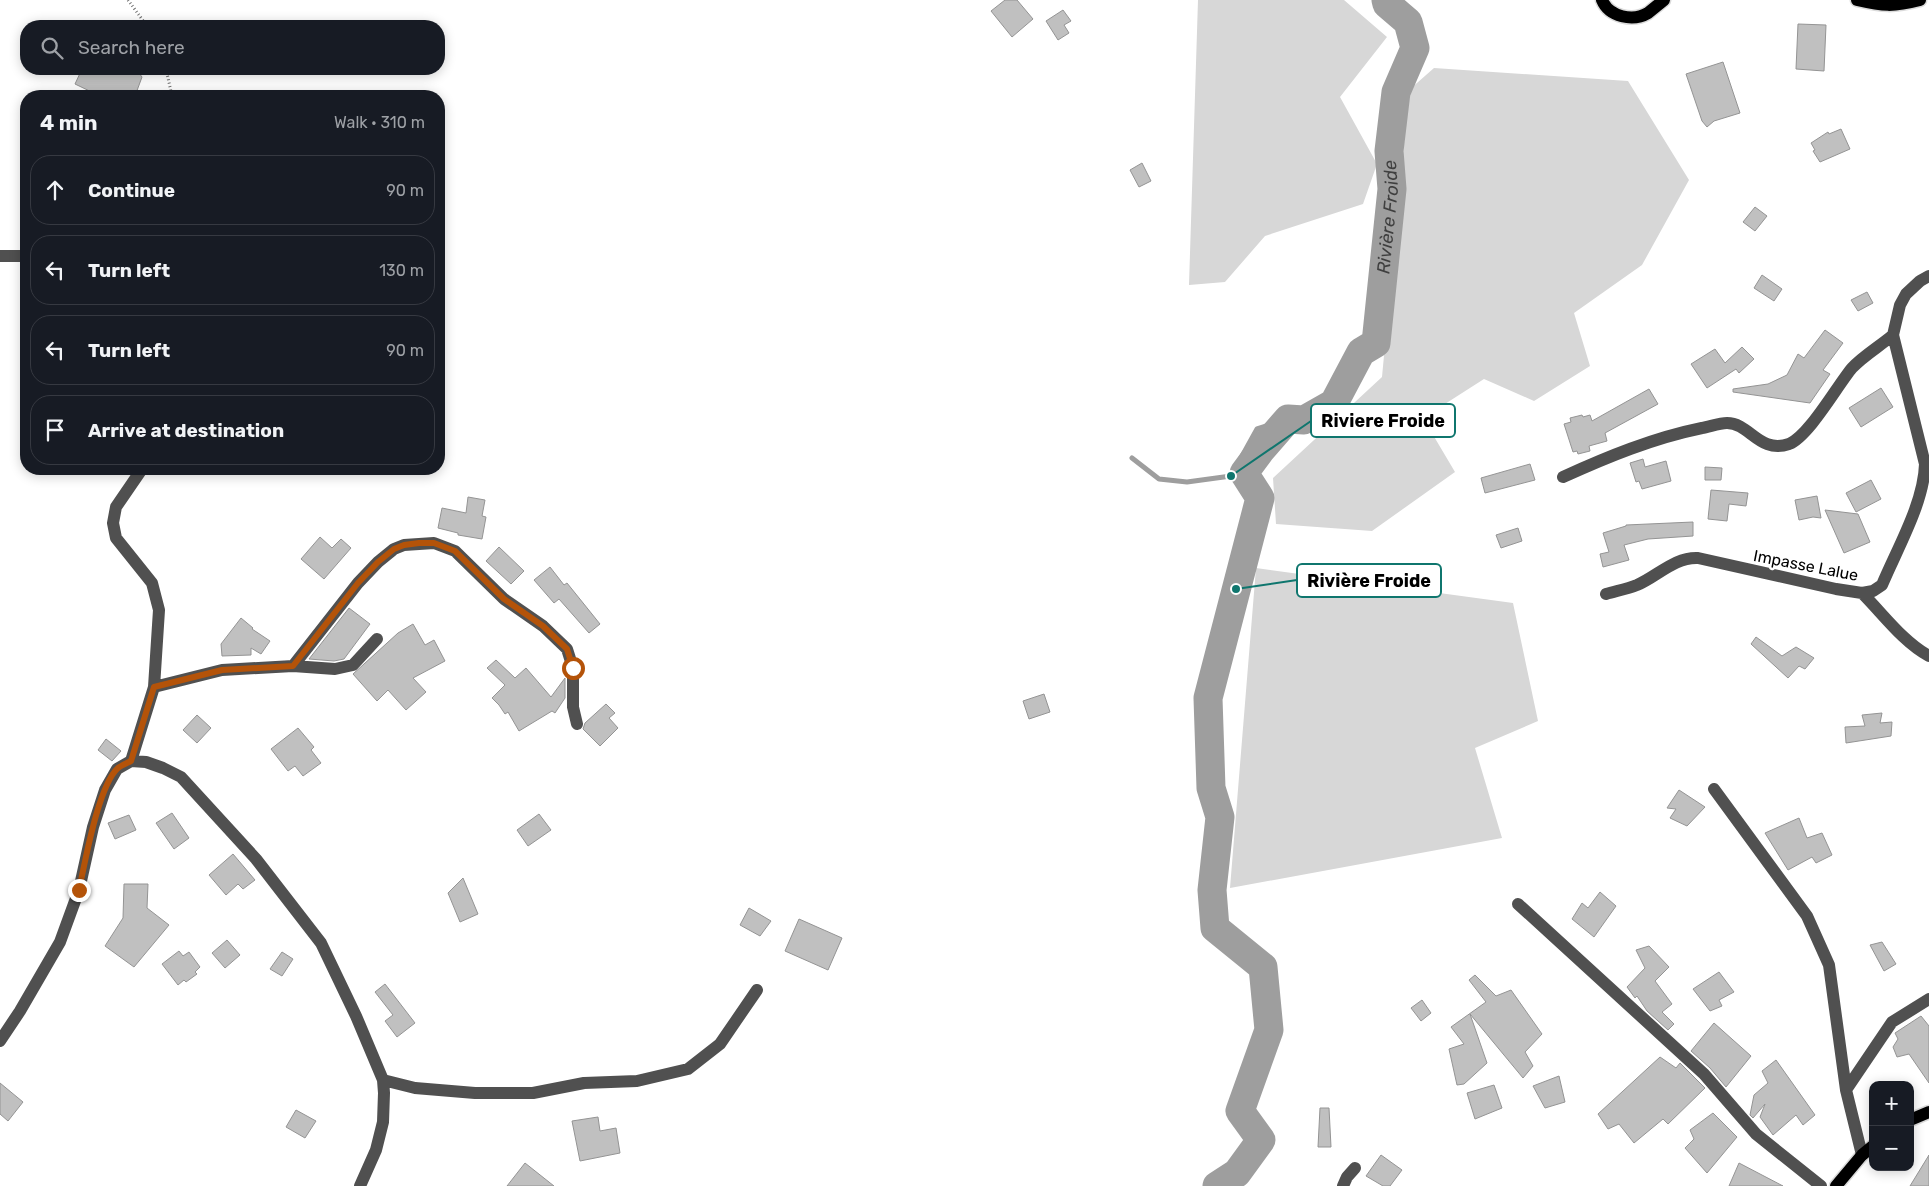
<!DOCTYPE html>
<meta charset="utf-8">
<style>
:root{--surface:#171b24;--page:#242831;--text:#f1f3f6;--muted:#9ea1a6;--line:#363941}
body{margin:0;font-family:Rubik,sans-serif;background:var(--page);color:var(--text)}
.controls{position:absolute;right:15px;bottom:15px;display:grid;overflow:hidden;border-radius:10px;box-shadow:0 2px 12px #0003}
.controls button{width:45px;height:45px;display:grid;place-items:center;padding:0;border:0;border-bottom:1px solid var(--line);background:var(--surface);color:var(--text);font:25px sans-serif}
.stop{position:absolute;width:15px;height:15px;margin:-11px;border:4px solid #b45309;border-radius:50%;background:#fff}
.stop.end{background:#b45309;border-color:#fff;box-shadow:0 1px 5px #0008}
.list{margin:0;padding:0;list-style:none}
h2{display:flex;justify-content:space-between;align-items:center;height:65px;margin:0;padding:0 20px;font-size:21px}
h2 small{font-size:16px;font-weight:400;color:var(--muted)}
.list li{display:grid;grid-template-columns:32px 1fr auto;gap:15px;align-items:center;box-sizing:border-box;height:70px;margin:0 10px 10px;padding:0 10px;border:1px solid var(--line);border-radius:20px}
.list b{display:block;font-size:19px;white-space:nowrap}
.list em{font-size:16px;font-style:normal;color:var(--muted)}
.icon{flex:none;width:28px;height:28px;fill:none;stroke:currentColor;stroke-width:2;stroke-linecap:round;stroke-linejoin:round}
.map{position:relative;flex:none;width:1929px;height:1186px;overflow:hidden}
.search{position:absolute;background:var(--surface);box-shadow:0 2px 12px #0003;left:20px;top:20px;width:425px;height:55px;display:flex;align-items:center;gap:12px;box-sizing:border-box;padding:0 18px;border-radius:20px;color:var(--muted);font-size:19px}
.panel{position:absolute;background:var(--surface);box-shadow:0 2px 12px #0003;left:20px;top:90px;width:425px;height:385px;border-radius:20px}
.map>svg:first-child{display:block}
</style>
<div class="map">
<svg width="1929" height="1186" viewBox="0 0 1929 1186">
<rect width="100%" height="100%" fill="#fff"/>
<!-- green -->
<path fill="#d7d7d7" d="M1198,0H1344L1387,37L1340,97L1377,164L1363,204L1265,236L1225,282L1189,285Z
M1434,68L1628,81L1689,180L1642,265L1574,313L1590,366L1534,401L1484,379L1423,418L1455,472L1372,531L1276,524L1273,478L1382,377L1409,90Z
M1256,568L1513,603L1538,721L1475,748L1502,838L1230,888Z"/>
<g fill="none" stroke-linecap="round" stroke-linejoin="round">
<!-- stream -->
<path stroke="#9e9e9e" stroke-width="5" d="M1132,458L1159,479L1187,482L1231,476L1257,429L1288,419"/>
<!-- river -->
<path stroke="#9e9e9e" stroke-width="29" id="s1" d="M1217,1186L1237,1173L1261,1140L1240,1111L1269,1030L1263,967L1215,928L1212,890L1220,817L1211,788L1208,698L1260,498L1244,473L1261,450L1288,419L1304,420L1334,403L1361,352L1376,343L1392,189L1389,151L1396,92L1415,48L1408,22L1387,4L1386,0"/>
</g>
<!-- building -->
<path fill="#c0c0c0" stroke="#949494" d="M1005,0H1017L1033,19L1012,37L991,11Z
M1063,10L1071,21L1064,25L1069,33L1058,40L1046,21Z
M1798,24L1826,25L1824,71L1796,69Z
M1723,62L1740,113L1714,121L1707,127L1702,121L1686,74Z
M82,69H136L142,77L135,96H100L75,84Z
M1841,129L1850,149L1820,162L1813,151L1815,150L1811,143L1828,132L1829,134Z
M1142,163L1151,181L1139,187L1130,170Z
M1755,207L1767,216L1755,231L1743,222Z
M1762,275L1782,289L1774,301L1754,288Z
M1867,292L1873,303L1858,311L1851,300Z
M1825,330L1843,343L1823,370L1830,374L1810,403L1733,392V389L1768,384L1787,375L1798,354L1804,358Z
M1742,347L1754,359L1739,373L1736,369L1707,388L1691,364L1715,349L1725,363Z
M1881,388L1893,407L1861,427L1849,408Z
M1649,389L1658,404L1605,433L1607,441L1589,446L1590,451L1578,454L1577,451L1573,452L1564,424L1571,422L1570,418L1582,415L1583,417L1590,415L1592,421Z
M1643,459L1645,467L1666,461L1671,481L1642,489L1639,481L1636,482L1630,463Z
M1530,464L1535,480L1485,493L1481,478Z
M1705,467L1722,468L1721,480H1705Z
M1871,480L1881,499L1856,512L1846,493Z
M1711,490L1748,493L1746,506L1729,504L1727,521L1708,519Z
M1817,496L1821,518L1813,517L1799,520L1795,500Z
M468,497L485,500L482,516L486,517L482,539L458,535V533L438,528L442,508L466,513Z
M1825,510L1858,514L1870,542L1844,553Z
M1693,522V536L1648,539L1624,545L1629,560L1603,567L1600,554L1609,552L1603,533L1626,526V525Z
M1518,528L1522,541L1501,548L1496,535Z
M320,537L332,548L341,539L351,548L324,579L301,559Z
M499,547L524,571L511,584L486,561Z
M550,567L564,585L567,583L600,624L589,633L559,599L554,603L534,580Z
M349,608L370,624L344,659L334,661L309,659Z
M241,618L253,628L252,629L270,641L261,654L251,648V655L222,656L221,644Z
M413,624L425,645L434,640L445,661L413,678L426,692L406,710L388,690L377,701L353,674L398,633Z
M1756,637L1782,656L1796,647L1814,658L1805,669L1799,666L1788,678L1751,644Z
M496,660L515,678L526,668L551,697L565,678V698L555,713L552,711L519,731L508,712L505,714L499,705L492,698L505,685L487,668Z
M1044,694L1050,712L1029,719L1023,701Z
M606,704L615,713L609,718L618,728L600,746L583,729L585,723Z
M1882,713L1880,723L1892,722L1891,736L1846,743L1845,727L1865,726L1862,715Z
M197,715L211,728L197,743L183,730Z
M298,728L314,747L311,750L321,763L303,776L295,766L288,771L271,749Z
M106,739L121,751L112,761L98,750Z
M1679,790L1705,807L1687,826L1670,818L1676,809L1667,808Z
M172,813L189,838L174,849L156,823Z
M539,814L551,830L528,846L517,830Z
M129,815L136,830L115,839L108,823Z
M1799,818L1807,838L1822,833L1832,855L1816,863L1812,857L1788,870L1765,833Z
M233,854L255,880L243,889L238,884L226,895L209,875Z
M463,878L478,914L460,922L448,893Z
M124,884H148L147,908L169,925L134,967L105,946L123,918Z
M1600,892L1616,906L1594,937L1572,919L1582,903L1588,908Z
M749,908L771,921L760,936L740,925Z
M799,919L842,938L828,970L785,951Z
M227,940L240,955L225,968L212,953Z
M1882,942L1896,964L1884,971L1870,945Z
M1649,946L1669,967L1655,981L1672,1004L1662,1012L1674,1024L1668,1030L1647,1011L1637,996L1635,998L1627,987L1645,968L1636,950Z
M179,951L183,956L189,952L200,967L195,972L197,974L186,982L184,980L178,985L162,964Z
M282,952L293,959L282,976L270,969Z
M1719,972L1734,992L1719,1000L1722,1006L1710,1011L1693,989Z
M1475,975L1496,996L1511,990L1542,1034L1525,1052L1533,1066L1523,1078L1470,1014L1487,1063L1464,1084L1457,1085L1449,1049L1464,1044L1451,1027L1486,1002L1469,980Z
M385,984L415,1023L397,1037L385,1021L393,1015L375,992Z
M1422,1000L1431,1013L1421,1021L1411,1008Z
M1921,1016L1929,1026V1083L1909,1054L1897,1057L1893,1047L1898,1039L1895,1033Z
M1714,1023L1751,1056L1726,1087L1710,1068L1691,1051Z
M1660,1057L1676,1068L1680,1063L1705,1088L1668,1124L1663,1119L1634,1143L1619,1124L1608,1129L1598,1114Z
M1776,1060L1815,1115L1803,1125L1796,1115L1773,1135L1760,1117L1765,1104L1753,1118L1750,1115L1754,1095L1768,1083L1762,1071Z
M1559,1076L1565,1102L1545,1108L1533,1086Z
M0,1083L23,1102L8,1121L0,1114Z
M1494,1085L1502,1108L1475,1119L1467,1093Z
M1320,1108H1329L1331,1147H1318Z
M296,1110L316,1121L305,1138L286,1127Z
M1713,1113L1737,1137L1707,1173L1685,1148L1694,1139L1690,1130Z
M598,1117L600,1131L616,1128L620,1153L580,1161L572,1121Z
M1381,1155L1402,1170L1390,1186H1383L1366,1176Z
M1929,1155V1186H1910Z
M525,1163L554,1186H507Z
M1739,1163L1783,1186H1729Z"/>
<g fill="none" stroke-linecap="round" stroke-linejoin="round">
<defs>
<path id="major" d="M1602,0C1609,17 1633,22 1648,13C1653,9 1659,4 1664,0
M1857,0C1883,6 1893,7 1920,0
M1910,1120L1929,1112
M1836,1186L1862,1155L1873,1146"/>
</defs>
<!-- major casing -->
<use href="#major" stroke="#dbdbdb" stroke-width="15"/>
<!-- path -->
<path stroke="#727272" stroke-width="3" stroke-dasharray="1 2.5" stroke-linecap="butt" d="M128,0L147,26
M166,69L172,96"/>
<!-- minor -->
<path stroke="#505050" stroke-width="12" d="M0,256H26
M1563,477C1607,457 1653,438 1702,428C1709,427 1719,423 1727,423C1750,423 1759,454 1789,444C1809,436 1837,386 1852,368C1863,356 1880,346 1893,335
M1862,593C1883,614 1903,642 1929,656
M1606,594C1616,591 1627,589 1637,585C1658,576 1674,557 1698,558L1836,589L1862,593L1873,591L1882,585C1897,549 1924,503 1925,464L1893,335L1900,305L1906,294L1920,281L1929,276
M293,666L335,669L353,665L377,639
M154,687L222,670L293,666L358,583L378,562L394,549L404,545L434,543L455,551L504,599L543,626L567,649L573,668V707L577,724
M131,761L154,687L159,610L152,583L116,538L113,523L116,507L142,469
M1714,789L1807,916L1829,965L1846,1090L1862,1155
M1518,904L1704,1074L1756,1134L1821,1186
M0,1041L20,1011L60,942L79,890L93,827L105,790L117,769L131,761L146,762L163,768L181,777L256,859L321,943L356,1016L383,1080L384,1093L383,1122L376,1150L360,1186
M383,1080L415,1088L475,1093H533L584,1083L637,1081L688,1069L720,1044L757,990
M1846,1090L1892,1022L1929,999
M1343,1186L1347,1177L1355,1168"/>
<!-- major -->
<use href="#major" stroke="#000" stroke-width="12"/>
</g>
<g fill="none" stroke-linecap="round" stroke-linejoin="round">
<!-- route -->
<path stroke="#b45309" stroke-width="6" d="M79,890C85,863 98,786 118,768C122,765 127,763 131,761L154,687L222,670L293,666L358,583L378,562L394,549L404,545L419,543H434L455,551L504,599L543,626L567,649L573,668"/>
</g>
<g text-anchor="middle" stroke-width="5" stroke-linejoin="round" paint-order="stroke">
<!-- street labels -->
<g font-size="16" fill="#000" stroke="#fff">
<text transform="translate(1806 565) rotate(11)" y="6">Impasse Lalue</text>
</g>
<!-- water labels -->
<g font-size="18" font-style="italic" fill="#3f3f3f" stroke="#fff">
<text dy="6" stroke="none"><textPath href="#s1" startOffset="1102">Rivière Froide</textPath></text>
</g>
</g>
<!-- callouts -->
<path fill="none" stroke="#0f766e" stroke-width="2" d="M1231 476L1311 421M1236 589L1297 580"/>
<g fill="#0f766e" stroke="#fff" stroke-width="2">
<circle cx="1231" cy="476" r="5"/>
<circle cx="1236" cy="589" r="5"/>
</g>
<g fill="#fff" stroke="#0f766e" stroke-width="2">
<rect x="1311" y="404" width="144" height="33" rx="5"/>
<rect x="1297" y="564" width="144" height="33" rx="5"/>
</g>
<g font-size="18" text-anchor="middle" font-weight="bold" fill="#000">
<text x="1383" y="427">Riviere Froide</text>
<text x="1369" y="587">Rivière Froide</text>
</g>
</svg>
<div class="controls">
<button>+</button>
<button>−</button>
</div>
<div class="stop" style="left:573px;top:668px"></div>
<div class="stop end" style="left:79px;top:890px"></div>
<div class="search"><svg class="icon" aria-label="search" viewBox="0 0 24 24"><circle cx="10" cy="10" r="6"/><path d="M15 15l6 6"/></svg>Search here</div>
<section class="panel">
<h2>4 min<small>Walk · 310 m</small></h2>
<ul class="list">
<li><svg class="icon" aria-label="ahead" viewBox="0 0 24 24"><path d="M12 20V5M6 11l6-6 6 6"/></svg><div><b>Continue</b></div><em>90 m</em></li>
<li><svg class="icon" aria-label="left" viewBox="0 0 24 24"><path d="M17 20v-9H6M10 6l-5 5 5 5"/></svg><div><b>Turn left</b></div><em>130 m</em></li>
<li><svg class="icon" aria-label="left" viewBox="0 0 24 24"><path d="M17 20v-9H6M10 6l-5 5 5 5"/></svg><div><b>Turn left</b></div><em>90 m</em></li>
<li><svg class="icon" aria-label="arrive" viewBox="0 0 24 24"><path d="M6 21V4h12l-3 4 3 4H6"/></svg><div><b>Arrive at destination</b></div></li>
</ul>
</section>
</div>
